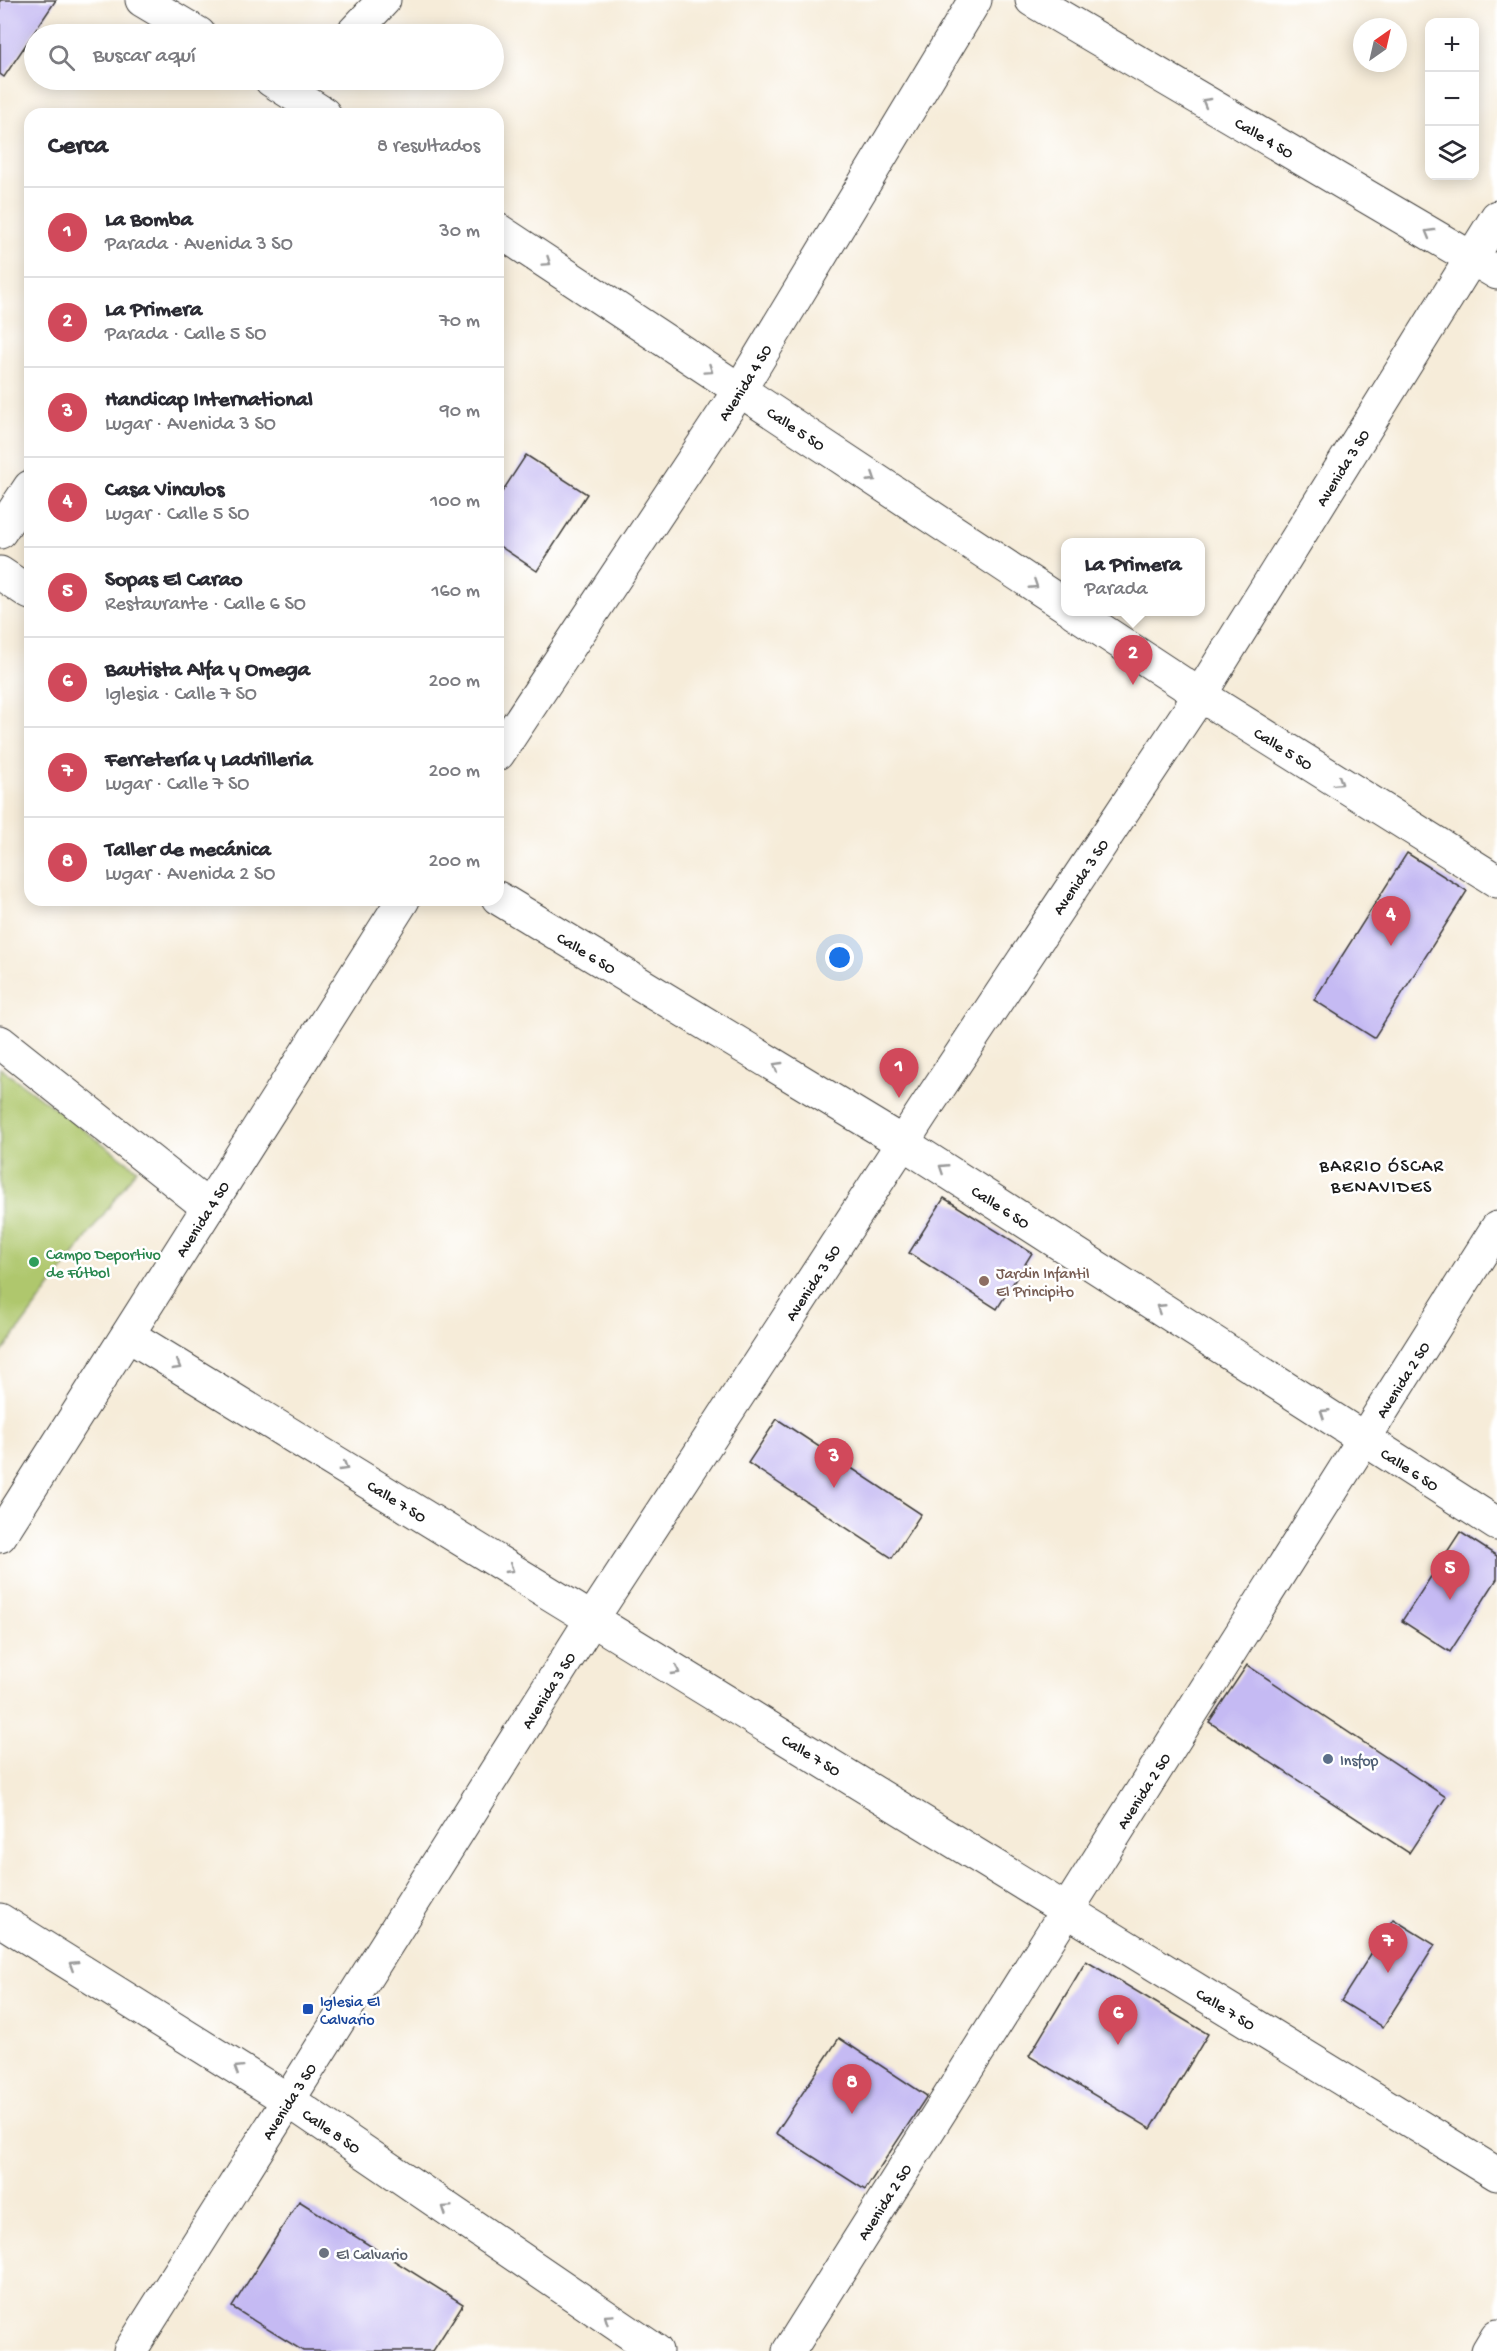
<!DOCTYPE html>
<html lang="es">
<meta charset="utf-8">
<style>
:root{--surface:#fff;--page:#f7f7f7;--text:#2b2b33;--muted:#7c7c81;--line:#e1e1e2;--accent:#d1495b}
body{margin:0;font-family:"Gochi Hand",sans-serif;background:var(--page);color:var(--text)}
.controls{position:absolute;right:18px;top:18px;display:grid;overflow:hidden;border-radius:12px;box-shadow:0 3px 15px #0003}
.controls button{width:54px;height:54px;display:grid;place-items:center;padding:0;border:0;border-bottom:2px solid var(--line);background:var(--surface);color:var(--text);font:30px sans-serif}
.compass{position:absolute;left:1353px;top:18px;width:54px;height:54px;border-radius:50%;background:var(--surface);box-shadow:0 3px 15px #0003;rotate:34deg}
.you{position:absolute;left:840px;top:958px;width:21px;height:21px;margin:-15px;border:4px solid #fff;border-radius:50%;background:#1a73e8;box-shadow:0 0 0 9px #1a73e833}
.badge{display:grid;place-items:center;width:39px;height:39px;border-radius:50%;background:var(--accent);color:#fff;font-size:20px;font-weight:700}
.pin{position:absolute;translate:-50% -50px;filter:drop-shadow(0 2px 3px #0008)}
.pin::after{content:'';position:absolute;top:32px;width:21px;height:18px;background:inherit;clip-path:polygon(0 0,100% 0,50% 100%)}
.popup{position:absolute;left:1061px;top:538px;width:144px;height:78px;box-sizing:border-box;display:grid;place-content:center;border-radius:12px;background:var(--surface);filter:drop-shadow(0 2px 4px #0005);font-size:20px;white-space:nowrap;color:var(--muted)}
.popup b{font-size:22px;color:var(--text)}
.popup::after{content:'';position:absolute;left:50%;top:100%;margin-left:-12px;border:12px solid transparent;border-top-color:var(--surface)}
.list{margin:0;padding:0;list-style:none}
h2{display:flex;justify-content:space-between;align-items:center;height:78px;margin:0;padding:0 24px;font-size:26px}
h2 small{font-size:20px;font-weight:400;color:var(--muted)}
.list li{display:grid;grid-template-columns:39px 1fr auto;gap:18px;align-items:center;box-sizing:border-box;height:90px;padding:0 24px;border-top:2px solid var(--line)}
.list b{display:block;font-size:22px;white-space:nowrap}
.list p{margin:0;font-size:20px;white-space:nowrap;color:var(--muted)}
.list em{font-size:20px;font-style:normal;color:var(--muted)}
.icon{flex:none;width:33px;height:33px;fill:none;stroke:currentColor;stroke-width:2;stroke-linecap:round;stroke-linejoin:round}
.map{position:relative;flex:none;width:1497px;height:2351px;overflow:hidden}
.search{position:absolute;background:var(--surface);box-shadow:0 3px 15px #0003;left:24px;top:24px;width:480px;height:66px;display:flex;align-items:center;gap:15px;box-sizing:border-box;padding:0 21px;border-radius:33px;color:var(--muted);font-size:22px}
.panel{position:absolute;background:var(--surface);box-shadow:0 3px 15px #0003;left:24px;top:108px;width:480px;height:798px;border-radius:18px}
.map>svg:first-child{display:block}
</style>
<div class="map">
<svg width="1497" height="2351" viewBox="0 0 1497 2351">
<rect width="100%" height="100%" fill="#fff"/>
<filter id="ink" filterUnits="userSpaceOnUse"><feTurbulence type="fractalNoise" baseFrequency=".0167" numOctaves="2"/><feDisplacementMap in="SourceGraphic" scale="12" xChannelSelector="R" yChannelSelector="G"/><feConvolveMatrix kernelMatrix="1 2 1 2 8 2 1 2 1" color-interpolation-filters="sRGB"/></filter>
<filter id="wash" filterUnits="userSpaceOnUse"><feTurbulence type="fractalNoise" baseFrequency=".008" numOctaves="4" result="noise"/><feDisplacementMap in="SourceGraphic" scale="24" xChannelSelector="R" yChannelSelector="G"/><feGaussianBlur stdDeviation="1.35" result="paint"/><feColorMatrix in="noise" values="0 0 0 0 0 0 0 0 0 0 0 0 0 0 0 0 0 1.4 0 .05"/><feComposite in="paint" operator="in"/></filter>
<g filter="url(#wash)">
<rect width="100%" height="100%" fill="#f6ecd9"/>
<!-- green -->
<path fill="#afc76d" stroke="#667244" stroke-width="1.5" d="M0,1068L137,1169L0,1355Z"/>
<g id="blocks">
<!-- building -->
<path fill="#c5baf3" d="M0,0H56L4,77L0,74Z
M526,455L587,494L537,571L498,545V498Z
M1407,853L1467,891L1374,1038L1314,1000Z
M944,1198L1032,1253L997,1309L909,1253Z
M777,1419L921,1514L892,1558L748,1463Z
M1460,1532L1497,1556V1579L1450,1652L1402,1621Z
M1247,1665L1446,1797L1409,1853L1209,1722Z
M1393,1919L1435,1945L1383,2027L1341,2001Z
M1086,1961L1208,2034L1151,2129L1029,2056Z
M839,2038L927,2096L865,2190L776,2133Z
M299,2201L463,2304L433,2351H303L232,2307Z"/>
</g>
</g>
<g filter="url(#ink)">
<use href="#blocks" fill-opacity="0" stroke="#3d3b38" stroke-width="1.5"/>
<g fill="none" stroke-linecap="round" stroke-linejoin="round">
<defs>
<g id="minor">
<path d="M142,0L199,34"/>
<path id="s1" d="M1032,0L1497,273"/>
<path d="M352,34L384,0"/>
<path d="M271,80L324,114"/>
<path id="s2" d="M498,230L1066,606"/>
<path d="M0,532L30,487"/>
<path d="M0,573L30,593"/>
<path id="s3" d="M1074,612L1200,695L1497,881"/>
<path id="s4" d="M498,754L739,391L975,0"/>
<path id="s5" d="M498,898L903,1143L1497,1524"/>
<path d="M0,1042L208,1207"/>
<path id="s6" d="M128,1335L1497,2174"/>
<path id="s7" d="M0,1536L403,900"/>
<path id="s8" d="M0,1920L288,2100L656,2351"/>
<path id="s9" d="M130,2351L592,1619L922,1113L1200,695L1497,217"/>
<path id="s10" d="M789,2351L1497,1228"/>
<path d="M1488,2351L1497,2336"/>
</g>
</defs>
<!-- minor casing -->
<use href="#minor" stroke="#3d3b38" stroke-width="35"/>
<!-- minor -->
<use href="#minor" stroke="#fff" stroke-width="33"/>
</g>
<!-- one-way arrows -->
<defs><path id="oneway-chevron" d="M-2-3.5L2.5 0L-2 3.5" fill="none" stroke-width="1.6" stroke-linecap="round" stroke-linejoin="round" transform="scale(1.5)"/></defs>
<g stroke="#999">
<use href="#oneway-chevron" transform="translate(1206 102) rotate(-150)"/>
<use href="#oneway-chevron" transform="translate(1429 233) rotate(-150)"/>
<use href="#oneway-chevron" transform="translate(547 262) rotate(34)"/>
<use href="#oneway-chevron" transform="translate(709 370) rotate(34)"/>
<use href="#oneway-chevron" transform="translate(872 478) rotate(33)"/>
<use href="#oneway-chevron" transform="translate(1034 585) rotate(33)"/>
<use href="#oneway-chevron" transform="translate(1339 782) rotate(32)"/>
<use href="#oneway-chevron" transform="translate(777 1066) rotate(-149)"/>
<use href="#oneway-chevron" transform="translate(943 1168) rotate(-147)"/>
<use href="#oneway-chevron" transform="translate(1160 1308) rotate(-147)"/>
<use href="#oneway-chevron" transform="translate(177 1366) rotate(31)"/>
<use href="#oneway-chevron" transform="translate(1324 1413) rotate(-147)"/>
<use href="#oneway-chevron" transform="translate(344 1467) rotate(31)"/>
<use href="#oneway-chevron" transform="translate(510 1569) rotate(31)"/>
<use href="#oneway-chevron" transform="translate(676 1671) rotate(31)"/>
<use href="#oneway-chevron" transform="translate(73 1965) rotate(-148)"/>
<use href="#oneway-chevron" transform="translate(238 2069) rotate(-148)"/>
<use href="#oneway-chevron" transform="translate(446 2209) rotate(-146)"/>
<use href="#oneway-chevron" transform="translate(608 2318) rotate(-146)"/>
</g>
</g>
<!-- markers -->
<circle fill="#2e9e5b" stroke="#fff" stroke-width="2" cx="34" cy="1262" r="6"/>
<circle fill="#8d6e63" stroke="#fff" stroke-width="2" cx="984" cy="1281" r="6"/>
<circle fill="#5c6f8a" stroke="#fff" stroke-width="2" cx="1328" cy="1759" r="6"/>
<rect fill="#1a4fb4" stroke="#fff" stroke-width="2" x="302" y="2003" width="12" height="12" rx="3"/>
<circle fill="#6b7280" stroke="#fff" stroke-width="2" cx="324" cy="2253" r="6"/>
<g text-anchor="middle" stroke-width="5" stroke-linejoin="round" paint-order="stroke">
<!-- street labels -->
<g font-size="16" fill="#1c1c1c" stroke="#fff">
<text dy="6" stroke="none"><textPath href="#s1" startOffset="270">Calle 4 SO</textPath></text>
<text dy="6" stroke="none"><textPath href="#s4" startOffset="446">Avenida 4 SO</textPath></text>
<text dy="6" stroke="none"><textPath href="#s2" startOffset="358">Calle 5 SO</textPath></text>
<text dy="6" stroke="none"><textPath href="#s9" startOffset="2240">Avenida 3 SO</textPath></text>
<text dy="6" stroke="none"><textPath href="#s3" startOffset="250">Calle 5 SO</textPath></text>
<text dy="6" stroke="none"><textPath href="#s9" startOffset="1754">Avenida 3 SO</textPath></text>
<text dy="6" stroke="none"><textPath href="#s5" startOffset="104">Calle 6 SO</textPath></text>
<text dy="6" stroke="none"><textPath href="#s5" startOffset="590">Calle 6 SO</textPath></text>
<text dy="6" stroke="none"><textPath href="#s7" startOffset="376">Avenida 4 SO</textPath></text>
<text dy="6" stroke="none"><textPath href="#s9" startOffset="1268">Avenida 3 SO</textPath></text>
<text dy="6" stroke="none"><textPath href="#s10" startOffset="1149">Avenida 2 SO</textPath></text>
<text dy="6" stroke="none"><textPath href="#s5" startOffset="1076">Calle 6 SO</textPath></text>
<text dy="6" stroke="none"><textPath href="#s6" startOffset="316">Calle 7 SO</textPath></text>
<text dy="6" stroke="none"><textPath href="#s9" startOffset="782">Avenida 3 SO</textPath></text>
<text dy="6" stroke="none"><textPath href="#s6" startOffset="802">Calle 7 SO</textPath></text>
<text dy="6" stroke="none"><textPath href="#s10" startOffset="663">Avenida 2 SO</textPath></text>
<text dy="6" stroke="none"><textPath href="#s6" startOffset="1288">Calle 7 SO</textPath></text>
<text dy="6" stroke="none"><textPath href="#s9" startOffset="296">Avenida 3 SO</textPath></text>
<text dy="6" stroke="none"><textPath href="#s8" startOffset="393">Calle 8 SO</textPath></text>
<text dy="6" stroke="none"><textPath href="#s10" startOffset="177">Avenida 2 SO</textPath></text>
</g>
<!-- leisure labels -->
<g font-size="16" fill="#27864d" stroke="#fff" text-anchor="start">
<text x="46" y="1259">Campo Deportivo<tspan x="46" dy="18">de Fútbol</tspan></text>
</g>
<!-- education labels -->
<g font-size="16" fill="#785e54" stroke="#fff" text-anchor="start">
<text x="996" y="1278">Jardin Infantil<tspan x="996" dy="18">El Principito</tspan></text>
</g>
<!-- service labels -->
<g font-size="16" fill="#4e5e75" stroke="#fff" text-anchor="start">
<text x="1340" y="1765">Insfop</text>
</g>
<!-- transit labels -->
<g font-size="16" fill="#164399" stroke="#fff" text-anchor="start">
<text x="320" y="2006">Iglesia El<tspan x="320" dy="18">Calvario</tspan></text>
</g>
<!-- worship labels -->
<g font-size="16" fill="#5b616d" stroke="#fff" text-anchor="start">
<text x="336" y="2259">El Calvario</text>
</g>
<!-- neighbourhood labels -->
<g font-size="18" letter-spacing="1.5" fill="#1c1c1c" stroke="#fff">
<text x="1382" y="1171">BARRIO ÓSCAR<tspan x="1382" dy="21">BENAVIDES</tspan></text>
</g>
</g>
</svg>
<div class="controls">
<button>+</button>
<button>−</button>
<button><svg class="icon" aria-label="layers" viewBox="0 0 24 24"><path d="M12 4l9 5-9 5-9-5zM3 14l9 5 9-5"/></svg></button>
</div>
<svg class="compass" viewBox="-18 -18 36 36"><path d="M0-13l5 13h-10z" fill="#e53935"/><path d="M0 13l5-13h-10z" fill="#7c7c81"/></svg>
<div class="you"></div>
<div class="pin badge" style="left:899px;top:1098px">1</div>
<div class="pin badge" style="left:1133px;top:685px">2</div>
<div class="popup"><b>La Primera</b>Parada</div>
<div class="pin badge" style="left:834px;top:1488px">3</div>
<div class="pin badge" style="left:1391px;top:946px">4</div>
<div class="pin badge" style="left:1450px;top:1600px">5</div>
<div class="pin badge" style="left:1118px;top:2045px">6</div>
<div class="pin badge" style="left:1388px;top:1973px">7</div>
<div class="pin badge" style="left:852px;top:2114px">8</div>
<div class="search"><svg class="icon" aria-label="search" viewBox="0 0 24 24"><circle cx="10" cy="10" r="6"/><path d="M15 15l6 6"/></svg>Buscar aquí</div>
<section class="panel">
<h2>Cerca<small>8 resultados</small></h2>
<ul class="list">
<li><span class="badge">1</span><div><b>La Bomba</b><p>Parada · Avenida 3 SO</p></div><em>30 m</em></li>
<li><span class="badge">2</span><div><b>La Primera</b><p>Parada · Calle 5 SO</p></div><em>70 m</em></li>
<li><span class="badge">3</span><div><b>Handicap International</b><p>Lugar · Avenida 3 SO</p></div><em>90 m</em></li>
<li><span class="badge">4</span><div><b>Casa Vinculos</b><p>Lugar · Calle 5 SO</p></div><em>100 m</em></li>
<li><span class="badge">5</span><div><b>Sopas El Carao</b><p>Restaurante · Calle 6 SO</p></div><em>160 m</em></li>
<li><span class="badge">6</span><div><b>Bautista Alfa y Omega</b><p>Iglesia · Calle 7 SO</p></div><em>200 m</em></li>
<li><span class="badge">7</span><div><b>Ferretería y Ladrilleria</b><p>Lugar · Calle 7 SO</p></div><em>200 m</em></li>
<li><span class="badge">8</span><div><b>Taller de mecánica</b><p>Lugar · Avenida 2 SO</p></div><em>200 m</em></li>
</ul>
</section>
</div>
